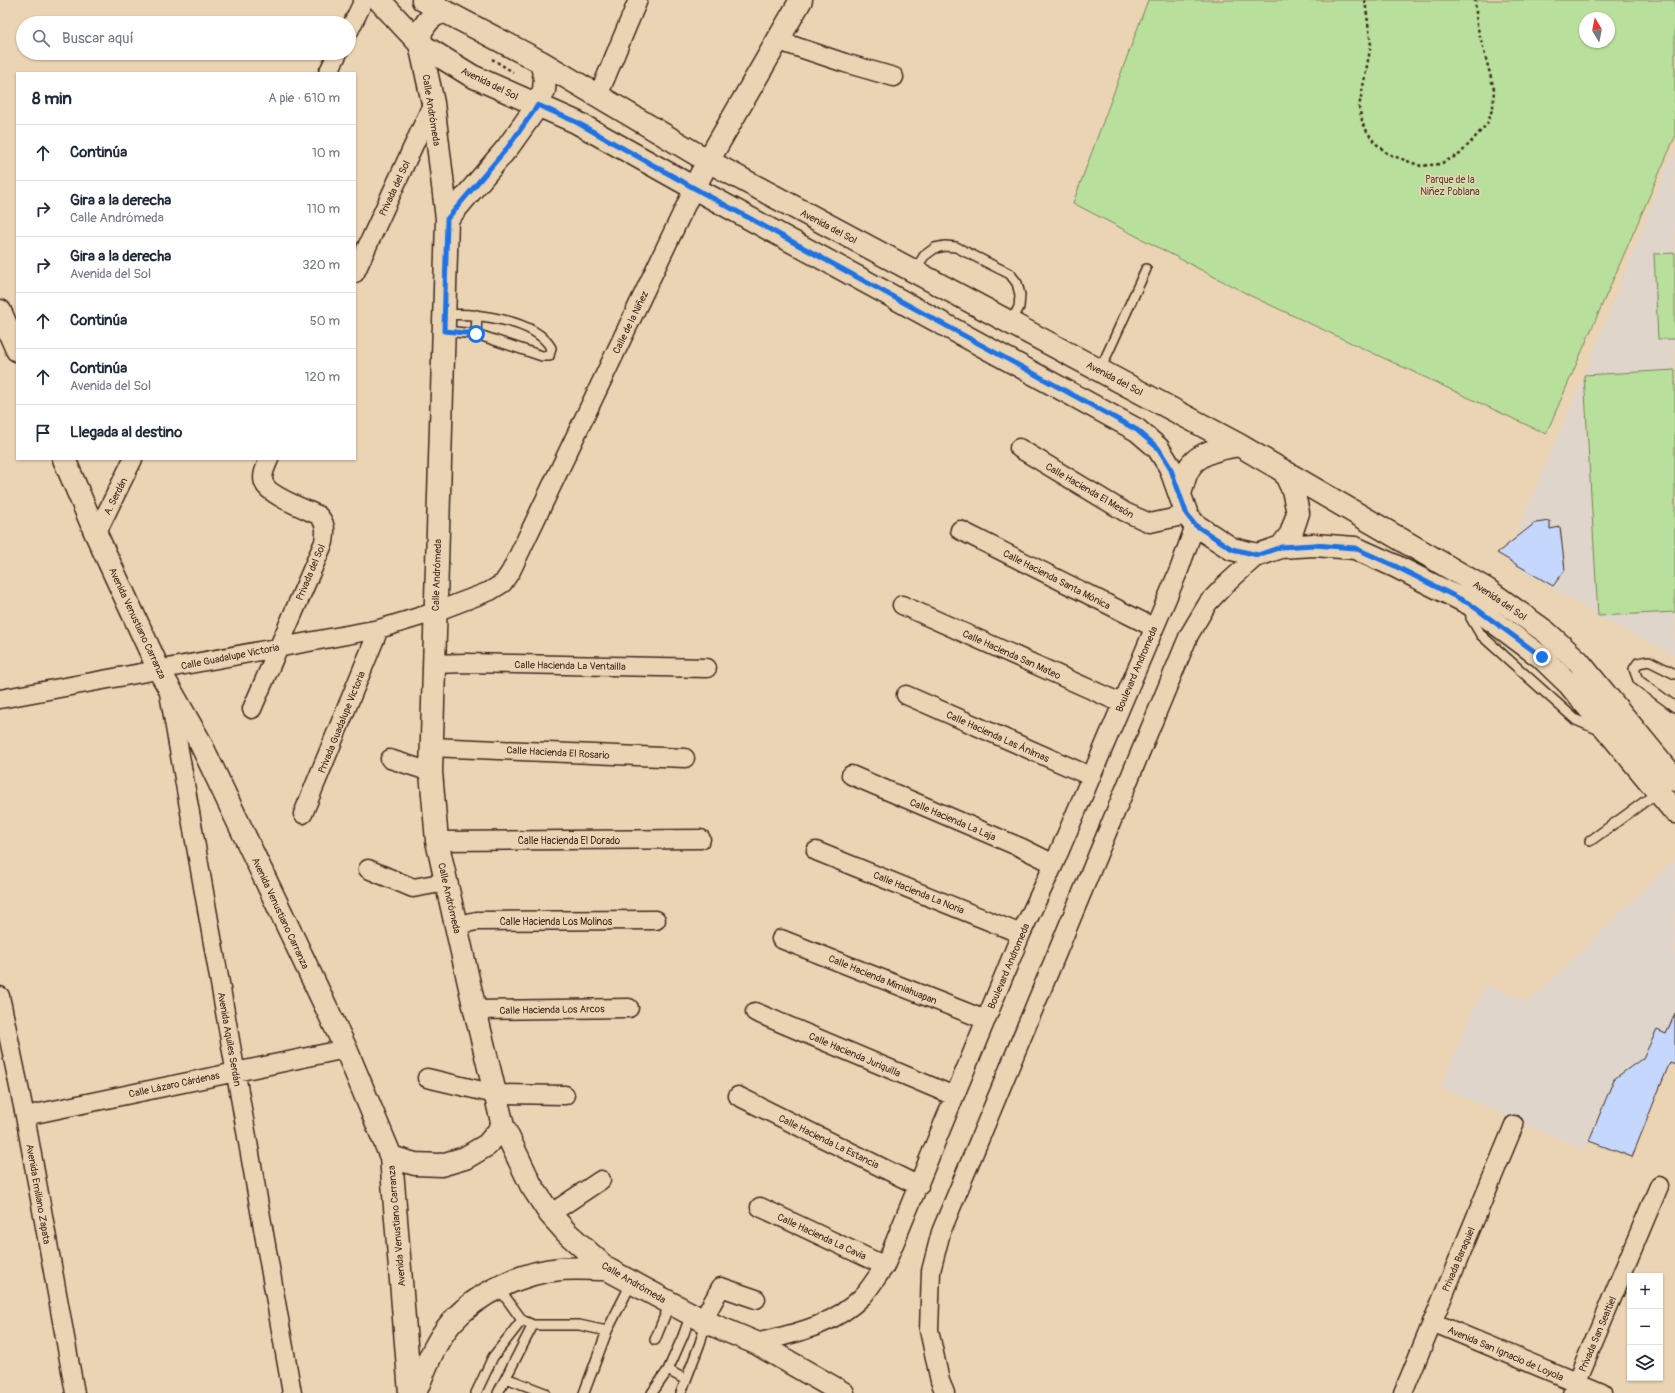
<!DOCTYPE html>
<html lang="es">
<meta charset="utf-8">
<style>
:root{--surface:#fff;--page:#f6f6f7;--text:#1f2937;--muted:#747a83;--line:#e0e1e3}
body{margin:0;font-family:Pangolin,sans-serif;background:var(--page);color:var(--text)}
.controls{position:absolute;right:12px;bottom:12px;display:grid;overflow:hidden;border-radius:0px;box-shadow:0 1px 3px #0004}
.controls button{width:36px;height:36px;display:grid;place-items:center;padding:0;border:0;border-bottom:1px solid var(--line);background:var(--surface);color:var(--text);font:20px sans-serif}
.compass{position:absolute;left:1579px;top:12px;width:36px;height:36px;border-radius:50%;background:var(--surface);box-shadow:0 1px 3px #0004;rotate:350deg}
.stop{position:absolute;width:12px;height:12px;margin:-9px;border:3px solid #1a73e8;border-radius:50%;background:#fff}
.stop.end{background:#1a73e8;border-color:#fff;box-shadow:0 1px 4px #0008}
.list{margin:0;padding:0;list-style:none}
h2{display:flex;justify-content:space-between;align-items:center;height:52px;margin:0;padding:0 16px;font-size:17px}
h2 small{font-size:13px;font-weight:400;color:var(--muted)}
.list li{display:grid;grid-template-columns:26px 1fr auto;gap:12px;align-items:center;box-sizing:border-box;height:56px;padding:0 16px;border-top:1px solid var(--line)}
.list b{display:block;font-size:15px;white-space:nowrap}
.list p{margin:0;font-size:13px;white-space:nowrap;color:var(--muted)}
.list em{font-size:13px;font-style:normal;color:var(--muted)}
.icon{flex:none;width:22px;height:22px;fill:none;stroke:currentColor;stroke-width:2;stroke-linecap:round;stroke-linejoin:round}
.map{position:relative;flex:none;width:1675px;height:1393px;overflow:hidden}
.search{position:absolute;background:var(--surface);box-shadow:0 1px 3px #0004;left:16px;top:16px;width:340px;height:44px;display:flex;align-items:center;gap:10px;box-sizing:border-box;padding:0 14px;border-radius:22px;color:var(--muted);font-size:15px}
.panel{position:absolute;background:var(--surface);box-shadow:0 1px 3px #0004;left:16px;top:72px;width:340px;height:388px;border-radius:0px}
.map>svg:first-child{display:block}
</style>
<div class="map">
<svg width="1675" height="1393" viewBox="0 0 1675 1393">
<rect width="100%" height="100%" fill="#ebd4b4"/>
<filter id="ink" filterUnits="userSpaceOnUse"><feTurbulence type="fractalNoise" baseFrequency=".025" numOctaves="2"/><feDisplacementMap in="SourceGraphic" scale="8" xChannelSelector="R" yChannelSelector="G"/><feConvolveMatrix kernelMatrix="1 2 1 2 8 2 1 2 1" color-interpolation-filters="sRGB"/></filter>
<g filter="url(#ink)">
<!-- built -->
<path fill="#e0d5ca" d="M1675,146V656L1598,616L1505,560L1584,375Z
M1675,859V1013L1666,1034L1657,1030L1643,1058L1614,1079L1585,1150L1440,1087L1485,984L1529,1002Z"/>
<!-- green -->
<path fill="#b8df9b" stroke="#7a845c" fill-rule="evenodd" d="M1148,0H1675V137L1546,434L1251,296L1073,203ZM1585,18H1609V42H1585Z
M1675,253V339H1658L1654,254Z
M1675,370V612L1598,616L1584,375Z"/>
<!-- building -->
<path fill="#c6d7fd" stroke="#3b2a1e" d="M1550,521V529L1560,527L1565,570L1553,586L1497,553L1535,523Z
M1675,1013V1064L1670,1062L1632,1157L1589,1141L1614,1079L1643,1058L1657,1030L1666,1034Z"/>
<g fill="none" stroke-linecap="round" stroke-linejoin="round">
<defs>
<path id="service" d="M915,271L924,256L935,248L945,246L956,247L1010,274L1017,283L1020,295L1019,307L1011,323
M444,331L476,334L542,356H549L551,348C535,319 474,313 444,315
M476,334L477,315
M1100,370L1146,269
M1470,607L1471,618L1481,635L1576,720L1602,731
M1675,674L1649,661L1638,663L1634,669L1638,680L1675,707
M1590,841L1658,792
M498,1287L522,1320
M655,1340L670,1303
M668,1370L686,1380
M506,1378L545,1393
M476,1393L493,1357L522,1320L533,1325H579L607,1331
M498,1393L533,1325
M584,1393L607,1331L632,1282
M652,1393L668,1370L683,1336L691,1314
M681,1393L700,1343L706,1322"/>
<path id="minor" d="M349,31L364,0
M776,40L845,63L894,77
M328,73L338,53
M598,96L638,0
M355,273L433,103
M1019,448L1125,512L1150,523L1187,515
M960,530L1153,627
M96,534L133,459
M902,605L1121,703
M433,664L466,663L707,668
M169,693L292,1393
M906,695L1090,776
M0,699L379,629L435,612L490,591L503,583L511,571L694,188
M252,709L324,542C326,530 326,523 318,515C305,509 268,495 264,483C261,475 266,467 269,459
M431,747L685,758
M390,759L431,772
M851,775L1022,848L1054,864
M303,814L379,629
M437,841L701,839
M816,851L1021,934
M368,869L413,888L446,882
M456,925L477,921L656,920
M781,939L986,1020
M0,996L25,1116L75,1393
M475,1010L629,1008
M755,1012L954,1096
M427,1078L495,1094L565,1095
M738,1096L919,1186
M25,1116L346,1049
M760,1207L885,1266
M550,1214L601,1180
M706,1322L709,1309L721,1287L756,1299
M1432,1322L1602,1393
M756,1343C796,1333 833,1326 863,1296C871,1287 878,1275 885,1266L1021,934L1054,864L1179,570L1195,525
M945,1393L940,1381L929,1330L931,1271L941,1232L1189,635L1208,603L1224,586L1258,555
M1403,1393L1514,1125
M1572,1393L1659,1186"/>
<path id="tertiary" d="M694,188L708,161L801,0"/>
<path id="secondary" d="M379,0L420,44L472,76L576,122L694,188L1137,430L1158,448L1170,467L1187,515L1195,525L1232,549L1258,555L1281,547L1291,534L1298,513L1293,490L1284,471
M423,0L541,62L708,161L1239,445L1486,589L1546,632L1578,661L1675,779
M444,12L435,15L428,21L421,31L420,44L433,103L447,219L431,772L437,841L475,1010L503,1126L531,1185L550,1214L567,1233L607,1269L706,1322L756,1343L843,1393
M447,219L508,147L538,105L544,90L545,78L541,62
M0,311L17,350
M64,459L96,534L159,670L200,742L346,1049L391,1157L410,1393
M1180,493C1183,486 1184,478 1187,472C1196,452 1221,448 1239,445
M1281,547L1314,545L1355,548L1395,566L1470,604L1541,657L1569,684L1675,812
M391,1157L415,1164L441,1165L465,1158L487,1145L503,1126
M415,1393C425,1369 434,1343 451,1323C477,1293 523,1272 561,1269C576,1268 592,1269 607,1269"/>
</defs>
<!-- service casing -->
<use href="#service" stroke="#3b2a1e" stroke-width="12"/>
<!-- minor casing -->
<use href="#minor" stroke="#3b2a1e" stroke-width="21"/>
<!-- tertiary casing -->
<use href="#tertiary" stroke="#3b2a1e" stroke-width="25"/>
<!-- secondary casing -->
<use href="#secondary" stroke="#3b2a1e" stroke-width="25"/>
<!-- path -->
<path stroke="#3b2a1e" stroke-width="2.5" stroke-dasharray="3 3" stroke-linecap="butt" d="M1365,0L1371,45L1359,107L1363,125L1374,142L1388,154L1421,166L1440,164L1460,154L1487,124L1493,107L1494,89L1477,25L1475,0
M492,59L513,72"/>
<!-- service -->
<use href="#service" stroke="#ebd4b4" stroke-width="9"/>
<!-- minor -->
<use href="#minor" stroke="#ebd4b4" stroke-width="18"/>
<!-- tertiary -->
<use href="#tertiary" stroke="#ebd4b4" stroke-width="22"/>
<!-- secondary -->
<use href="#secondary" stroke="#ebd4b4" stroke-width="22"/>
</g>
</g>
<g fill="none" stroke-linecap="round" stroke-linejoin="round" filter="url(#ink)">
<!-- route -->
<path stroke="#1a73e8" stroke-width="5" d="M476,334L444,331L447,219L508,147L538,105L576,122L694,188L1137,430L1158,448L1170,467L1187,515L1195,525L1232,549L1258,555L1281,547L1314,545L1355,548L1395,566L1470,604L1542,657"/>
</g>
<g text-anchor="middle" stroke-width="3" stroke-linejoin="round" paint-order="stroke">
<!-- street labels -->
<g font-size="10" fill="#3b2a1e" stroke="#ebd4b4">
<text transform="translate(490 83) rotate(26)" y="4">Avenida del Sol</text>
<text transform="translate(432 110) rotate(81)" y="4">Calle Andrómeda</text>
<text transform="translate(394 188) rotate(-65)" y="4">Privada del Sol</text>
<text transform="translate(829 226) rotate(28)" y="4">Avenida del Sol</text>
<text transform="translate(630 322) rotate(-64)" y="4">Calle de la Niñez</text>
<text transform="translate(1115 378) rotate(28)" y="4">Avenida del Sol</text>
<text transform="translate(1090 490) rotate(30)" y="4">Calle Hacienda El Mesón</text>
<text transform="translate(115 496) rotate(-63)" y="4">A. Serdán</text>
<text transform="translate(310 572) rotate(-67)" y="4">Privada del Sol</text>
<text transform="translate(436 575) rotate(-88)" y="4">Calle Andrómeda</text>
<text transform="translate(1057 579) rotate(27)" y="4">Calle Hacienda Santa Mónica</text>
<text transform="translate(1500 600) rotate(34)" y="4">Avenida del Sol</text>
<text transform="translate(138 623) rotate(65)" y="4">Avenida Venustiano Carranza</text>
<text transform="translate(1012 654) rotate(24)" y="4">Calle Hacienda San Mateo</text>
<text transform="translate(230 656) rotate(-11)" y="4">Calle Guadalupe Victoria</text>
<text transform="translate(570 665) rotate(1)" y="4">Calle Hacienda La Ventailla</text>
<text transform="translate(1136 669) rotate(-67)" y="4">Boulevard Andromeda</text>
<text transform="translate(341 722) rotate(-68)" y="4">Privada Guadalupe Victoria</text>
<text transform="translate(998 736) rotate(24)" y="4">Calle Hacienda Las Ánimas</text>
<text transform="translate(558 752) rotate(3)" y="4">Calle Hacienda El Rosario</text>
<text transform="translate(953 819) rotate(23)" y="4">Calle Hacienda La Laja</text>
<text x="569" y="844">Calle Hacienda El Dorado</text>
<text transform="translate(919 892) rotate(22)" y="4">Calle Hacienda La Noria</text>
<text transform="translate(450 898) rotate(77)" y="4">Calle Andrómeda</text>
<text transform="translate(281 913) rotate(65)" y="4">Avenida Venustiano Carranza</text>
<text x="556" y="925">Calle Hacienda Los Molinos</text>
<text transform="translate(1008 966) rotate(-67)" y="4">Boulevard Andromeda</text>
<text transform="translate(883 979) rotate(22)" y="4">Calle Hacienda Mimiahuapan</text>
<text transform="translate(552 1009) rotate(-1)" y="4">Calle Hacienda Los Arcos</text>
<text transform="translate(230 1039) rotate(80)" y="4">Avenida Aquiles Serdán</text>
<text transform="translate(855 1054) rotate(23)" y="4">Calle Hacienda Juriquilla</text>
<text transform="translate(174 1084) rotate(-12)" y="4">Calle Lázaro Cárdenas</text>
<text transform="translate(829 1141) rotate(26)" y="4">Calle Hacienda La Estancia</text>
<text transform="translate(39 1194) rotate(80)" y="4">Avenida Emiliano Zapata</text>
<text transform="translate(396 1226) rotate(-95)" y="4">Avenida Venustiano Carranza</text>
<text transform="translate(822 1236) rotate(25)" y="4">Calle Hacienda La Cavia</text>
<text transform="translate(1458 1259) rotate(-67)" y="4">Privada Baraquiel</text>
<text transform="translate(634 1282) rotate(30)" y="4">Calle Andrómeda</text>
<text transform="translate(1597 1334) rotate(-67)" y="4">Privada San Sealtiel</text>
<text transform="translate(1506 1353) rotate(23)" y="4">Avenida San Ignacio de Loyola</text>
</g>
<!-- park labels -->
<g font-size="10" fill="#4e4531" stroke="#ebd4b4">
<text x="1450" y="183">Parque de la<tspan x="1450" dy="12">Niñez Poblana</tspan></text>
</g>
</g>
</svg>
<div class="controls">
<button>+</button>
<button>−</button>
<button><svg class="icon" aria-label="layers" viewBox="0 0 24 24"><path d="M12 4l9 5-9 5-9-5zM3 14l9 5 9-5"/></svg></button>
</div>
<svg class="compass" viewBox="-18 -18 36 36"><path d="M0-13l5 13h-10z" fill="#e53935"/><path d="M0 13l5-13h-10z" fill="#747a83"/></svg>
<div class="stop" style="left:476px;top:334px"></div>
<div class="stop end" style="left:1542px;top:657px"></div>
<div class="search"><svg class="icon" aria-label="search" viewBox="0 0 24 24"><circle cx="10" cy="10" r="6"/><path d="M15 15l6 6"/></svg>Buscar aquí</div>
<section class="panel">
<h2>8 min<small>A pie · 610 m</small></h2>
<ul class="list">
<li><svg class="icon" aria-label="ahead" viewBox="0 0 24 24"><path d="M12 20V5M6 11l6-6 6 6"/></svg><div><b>Continúa</b></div><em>10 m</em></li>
<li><svg class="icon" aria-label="right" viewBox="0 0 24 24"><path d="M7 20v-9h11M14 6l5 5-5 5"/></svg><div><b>Gira a la derecha</b><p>Calle Andrómeda</p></div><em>110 m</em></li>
<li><svg class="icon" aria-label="right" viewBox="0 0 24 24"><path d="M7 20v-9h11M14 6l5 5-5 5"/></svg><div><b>Gira a la derecha</b><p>Avenida del Sol</p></div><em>320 m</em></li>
<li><svg class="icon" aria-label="ahead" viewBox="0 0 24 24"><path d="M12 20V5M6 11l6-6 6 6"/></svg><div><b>Continúa</b></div><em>50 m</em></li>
<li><svg class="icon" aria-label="ahead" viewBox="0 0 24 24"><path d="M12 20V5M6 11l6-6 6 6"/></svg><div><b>Continúa</b><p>Avenida del Sol</p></div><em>120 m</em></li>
<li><svg class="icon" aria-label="arrive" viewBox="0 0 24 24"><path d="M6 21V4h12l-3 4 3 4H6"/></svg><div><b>Llegada al destino</b></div></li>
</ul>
</section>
</div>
